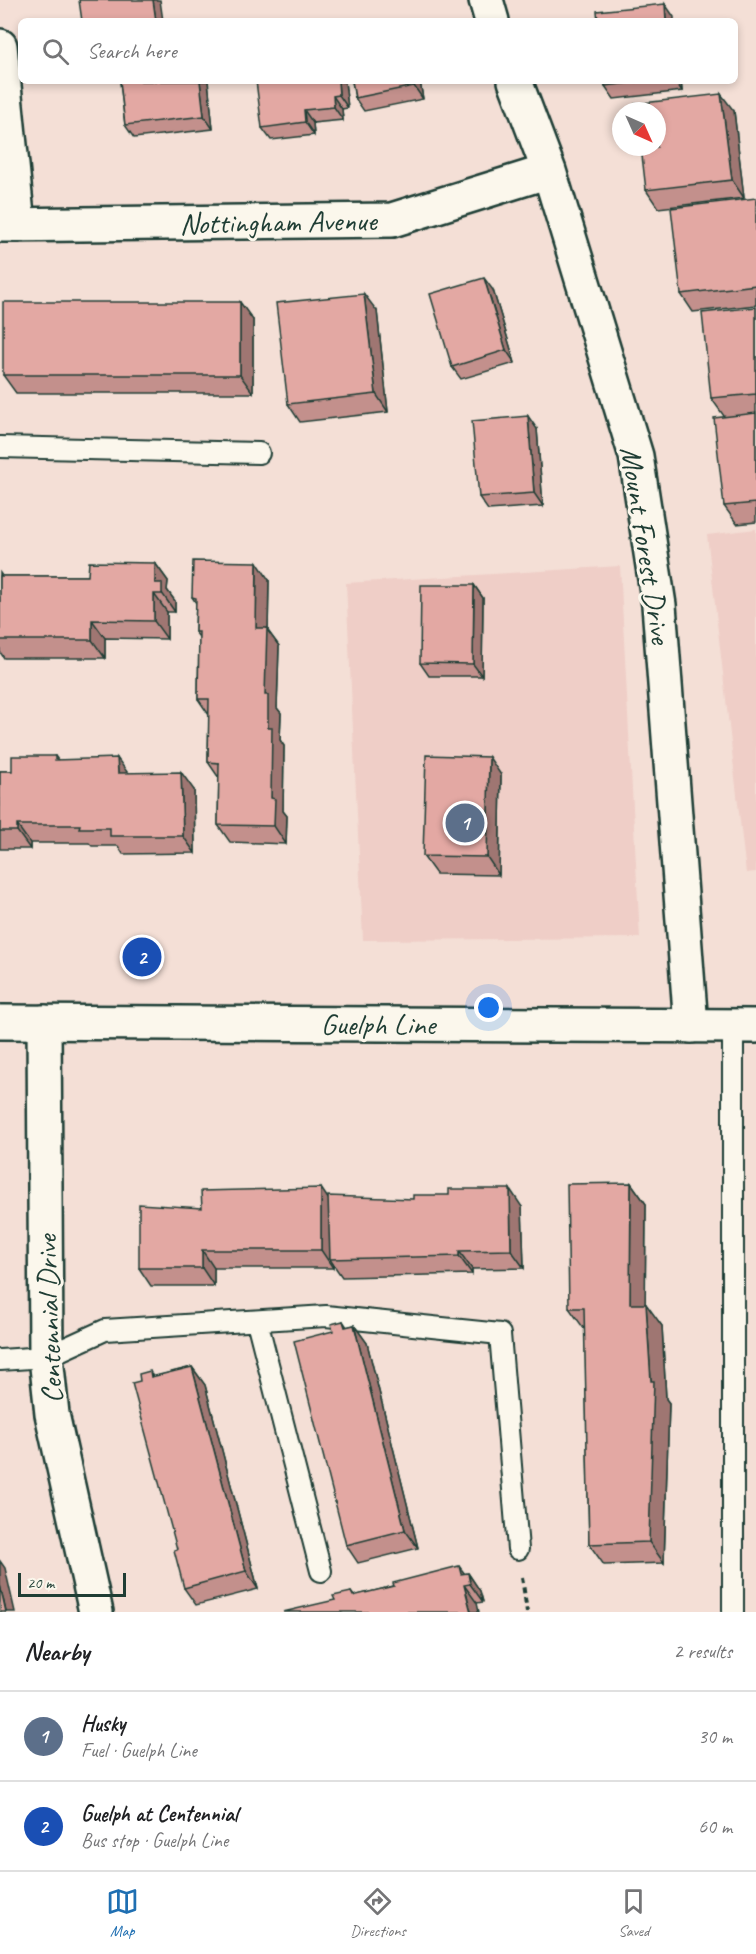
<!DOCTYPE html>
<meta charset="utf-8">
<style>
:root{--surface:#fff;--page:#f6f6f6;--text:#202124;--muted:#757577;--line:#e0e0e0;--accent:#1f6fb2}
body{margin:0;font-family:Caveat,sans-serif;background:var(--page);color:var(--text)}
.compass{position:absolute;left:612px;top:102px;width:54px;height:54px;border-radius:50%;background:var(--surface);box-shadow:0 3px 9px #0003;rotate:135deg}
.scale{position:absolute;left:18px;bottom:15px;width:108px;box-sizing:border-box;padding-left:6px;border:3px solid #1f3d34;border-top:0;font-size:16px;line-height:21px;white-space:nowrap;color:#1f3d34;-webkit-text-stroke:4px #fbf7ec;paint-order:stroke}
.you{position:absolute;left:489px;top:1008px;width:21px;height:21px;margin:-15px;border:4px solid #fff;border-radius:50%;background:#1a73e8;box-shadow:0 0 0 9px #1a73e833}
.badge{display:grid;place-items:center;width:39px;height:39px;border-radius:50%;background:var(--accent);color:#fff;font-size:20px;font-weight:700}
.pin{position:absolute;translate:-50% -50%;border:3px solid #fff;box-shadow:0 2px 6px #0006}
.list{margin:0;padding:0;list-style:none}
h2{display:flex;justify-content:space-between;align-items:center;height:78px;margin:0;padding:0 24px;font-size:26px}
h2 small{font-size:20px;font-weight:400;color:var(--muted)}
.list li{display:grid;grid-template-columns:39px 1fr auto;gap:18px;align-items:center;box-sizing:border-box;height:90px;padding:0 24px;border-top:2px solid var(--line)}
.list b{display:block;font-size:22px;white-space:nowrap}
.list p{margin:0;font-size:20px;white-space:nowrap;color:var(--muted)}
.list em{font-size:20px;font-style:normal;color:var(--muted)}
.icon{flex:none;width:33px;height:33px;fill:none;stroke:currentColor;stroke-width:2;stroke-linecap:round;stroke-linejoin:round}
.map{position:relative;flex:none;width:756px;height:1612px;overflow:hidden}
.search{position:absolute;background:var(--surface);box-shadow:0 3px 9px #0003;left:18px;right:18px;top:18px;height:66px;display:flex;align-items:center;gap:15px;box-sizing:border-box;padding:0 21px;border-radius:9px;color:var(--muted);font-size:22px}
.sheet{height:258px;background:var(--surface)}
nav{display:flex;justify-content:space-around;align-items:center;box-sizing:border-box;height:84px;border-top:2px solid var(--line);background:var(--surface);font-size:16px;color:var(--muted)}
nav a{display:grid;justify-items:center;gap:3px}
nav .on{color:var(--accent)}
.map>svg:first-child{display:block}
</style>
<div class="map">
<svg width="756" height="1612" viewBox="0 0 756 1612">
<rect width="100%" height="100%" fill="#f4dfd6"/>
<filter id="ink" filterUnits="userSpaceOnUse"><feTurbulence type="fractalNoise" baseFrequency=".0167" numOctaves="2"/><feDisplacementMap in="SourceGraphic" scale="12" xChannelSelector="R" yChannelSelector="G"/><feConvolveMatrix kernelMatrix="1 2 1 2 8 2 1 2 1" color-interpolation-filters="sRGB"/></filter>
<g filter="url(#ink)">
<!-- built -->
<path fill="#efcec7" d="M756,529V872L746,873L707,535Z
M620,566L640,938L363,940L346,583Z"/>
<g fill="none" stroke-linecap="round" stroke-linejoin="round">
<defs>
<path id="service" d="M0,447L259,453
M733,1026V1612
M257,1321L321,1571
M0,1360L46,1357L105,1330L326,1316L500,1334L518,1549"/>
<path id="minor" d="M486,0L492,21
M0,46L18,225
M515,81L549,171L636,456L659,605L691,1026
M0,225L392,220L549,171"/>
<path id="tertiary" d="M44,1022L46,1357L52,1414L96,1612"/>
<path id="secondary" d="M0,1022L756,1026"/>
</defs>
<!-- service casing -->
<use href="#service" stroke="#1f3d34" stroke-width="24"/>
<!-- minor casing -->
<use href="#minor" stroke="#1f3d34" stroke-width="38"/>
<!-- tertiary casing -->
<use href="#tertiary" stroke="#1f3d34" stroke-width="38"/>
<!-- secondary casing -->
<use href="#secondary" stroke="#1f3d34" stroke-width="38"/>
<!-- path -->
<path stroke="#1f3d34" stroke-width="4" stroke-dasharray="6 4.5" stroke-linecap="butt" d="M522,1577L527,1612"/>
<!-- service -->
<use href="#service" stroke="#fbf7ec" stroke-width="20"/>
<!-- minor -->
<use href="#minor" stroke="#fbf7ec" stroke-width="33"/>
<!-- tertiary -->
<use href="#tertiary" stroke="#fbf7ec" stroke-width="33"/>
<!-- secondary -->
<use href="#secondary" stroke="#fbf7ec" stroke-width="33"/>
</g>
<!-- wall -->
<path fill="#c3908c" stroke="#1f3d34" stroke-width="1.5" d="M120,81H208L213,129L134,138L125,125Z
M352,81H420L423,99L364,111L355,98Z
M604,81H681L682,91L614,99L605,86Z
M345,82L348,108L342,109L343,120L313,123L314,135L271,140L262,128Z
M734,111L744,198L658,208L646,190Z
M756,198V305L693,312L681,294Z
M493,290L515,363L461,379L452,367Z
M756,307V522L737,524L724,506V416L711,398Z
M377,311L388,412L300,422L288,404Z
M253,320V393H16L3,375Z
M537,429L543,506L488,510L479,497Z
M155,563L168,581L167,590L175,601V612H167V639L105,638V658H4L0,652V573L2,576H88Z
M269,580L268,631L279,646L277,708L281,713L280,740L284,746L283,811L287,816L286,844L230,842L218,825L219,778L208,762L209,715L198,699L199,637L195,632L196,603L192,597Z
M474,585L483,598L482,676H429L420,663Z
M55,756L58,760L128,773L194,790L195,853L123,854L118,846H92L89,843H30V849H0V771H12Z
M501,775L499,875L436,874L423,856Z
M631,1183L646,1204L645,1304L662,1326L666,1399L669,1403L664,1563L604,1565L589,1544L585,1330L569,1308Z
M328,1199L522,1207L524,1268L472,1269V1274L342,1277L333,1264V1268H214V1286H151L139,1268L202,1208Z
M343,1321L347,1327L354,1325L367,1343L418,1548L358,1563L346,1545L333,1331Z
M192,1367L205,1385L258,1589L196,1605L184,1588L150,1371L153,1377Z
M468,1573L480,1591L483,1602L477,1603L335,1600L351,1592L354,1596L394,1586Z"/>
<!-- shaded-wall -->
<path fill="#9f7672" stroke="#1f3d34" stroke-width="1.5" d="M153,0H160L163,21H156Z
M665,4L674,17V21H666Z
M200,81H208L213,129L204,116Z
M338,81L345,82L348,108L339,95Z
M413,81H420L423,99L414,86Z
M675,81H681L682,91Z
M721,94L734,111L744,198L732,180Z
M333,96L342,109L343,120L334,107Z
M304,110L313,123L314,135L305,122Z
M484,278L493,290L515,363L506,350Z
M364,294L377,311L388,412L376,394Z
M240,302L253,320V393L240,375Z
M528,416L537,429L543,506L534,493Z
M257,562L269,580L268,631L279,646L277,708L281,713L280,740L284,746L283,811L287,816L286,844L274,826L271,798L268,728L265,695L256,628Z
M155,563L168,581L167,590L175,601V612L155,583Z
M474,585L483,598L482,676L473,664Z
M154,594L167,612V639L154,621Z
M92,620L105,638V658L92,640Z
M489,757L501,775L499,875L487,857Z
M117,758L130,776L118,773Z
M181,772L194,790L195,853L183,836Z
M17,825L30,843V849L17,831Z
M631,1183L646,1204L645,1326L630,1304Z
M321,1188L333,1206L330,1259L333,1264V1268L321,1250Z
M510,1189L522,1207L524,1268L511,1250Z
M202,1250L214,1268V1286L202,1268Z
M459,1251L472,1269V1274L459,1256Z
M646,1304L662,1326L666,1399L669,1403L664,1563L649,1542L651,1381Z
M354,1325L367,1343L418,1548L405,1530Z
M192,1367L205,1385L258,1589L246,1571Z
M0,1561L5,1568L15,1612H6L0,1585Z
M459,1566L470,1581L468,1573L480,1591L483,1602L470,1584L461,1574Z
M464,1585L477,1603L479,1612H471Z"/>
<!-- building -->
<path fill="#e3a8a3" stroke="#1f3d34" stroke-width="1.5" d="M79,0H153L156,21H82Z
M665,4L666,21H598L597,11Z
M120,81H200L204,116L125,125Z
M256,81H338L339,95L333,96L334,107L304,110L305,122L262,128Z
M352,81H413L414,86L355,98Z
M604,81H649L605,86Z
M721,94L732,180L646,190L641,147H657V111H636L635,104Z
M756,198V285L681,294L671,208Z
M484,278L506,350L452,367L430,294Z
M364,294L376,394L288,404L276,303Z
M3,302H240V375H3Z
M756,307V394L711,398L702,313Z
M756,413V503L724,506L714,418Z
M528,416L534,493L479,497L472,421Z
M193,561L257,562L256,628H267L265,695H268V728H272L271,798L275,799L274,826L218,825L219,763L208,762L209,699H198L199,632H195L196,598L192,597Z
M89,562L155,563V583H162V594H154V621L92,620V640H0V576H88Z
M421,585H474L473,664L420,663Z
M426,755L489,757L487,857L423,856Z
M12,756H55V760L117,758L118,773L181,772L183,836H110V828H79L80,825H17V831H0V771H12Z
M631,1183L630,1304H646L651,1381H654L649,1542L589,1544L584,1308H569L567,1184Z
M321,1188V1250H202V1268H139V1204L202,1208L201,1191Z
M449,1189H510L511,1250L459,1251V1256L330,1259L328,1196L413,1199V1195H449Z
M343,1321L345,1327L354,1325L405,1530L346,1545L294,1341L333,1331L331,1324Z
M192,1367L246,1571L184,1588L174,1550L177,1549L132,1383L140,1381L139,1374L150,1371L151,1377Z
M459,1566L461,1574L468,1573L470,1584L464,1585L471,1612H283L335,1600L333,1596L351,1592L353,1596L394,1586L393,1583Z
M0,1585L6,1612H0Z"/>
</g>
<g text-anchor="middle" stroke-width="6" stroke-linejoin="round" paint-order="stroke">
<!-- street labels -->
<g font-size="30" fill="#1f3d34" stroke="#fbf7ec">
<text transform="translate(278 222) rotate(-1)" y="10">Nottingham Avenue</text>
<text transform="translate(646 545) rotate(81)" y="10">Mount Forest Drive</text>
<text x="378" y="1034">Guelph Line</text>
<text transform="translate(49 1319) rotate(-92)" y="10">Centennial Drive</text>
</g>
</g>
</svg>
<svg class="compass" viewBox="-18 -18 36 36"><path d="M0-13l5 13h-10z" fill="#e53935"/><path d="M0 13l5-13h-10z" fill="#757577"/></svg>
<div class="scale">20 m</div>
<div class="you"></div>
<div class="pin badge" style="left:465px;top:823px;background:#5c6f8a">1</div>
<div class="pin badge" style="left:142px;top:957px;background:#1a4fb4">2</div>
<div class="search"><svg class="icon" aria-label="search" viewBox="0 0 24 24"><circle cx="10" cy="10" r="6"/><path d="M15 15l6 6"/></svg>Search here</div>
</div>
<section class="sheet">
<h2>Nearby<small>2 results</small></h2>
<ul class="list">
<li><span class="badge" style="background:#5c6f8a">1</span><div><b>Husky</b><p>Fuel · Guelph Line</p></div><em>30 m</em></li>
<li><span class="badge" style="background:#1a4fb4">2</span><div><b>Guelph at Centennial</b><p>Bus stop · Guelph Line</p></div><em>60 m</em></li>
</ul>
</section>
<nav>
<a class="on"><svg class="icon" aria-label="map" viewBox="0 0 24 24"><path d="M3 6l6-2 6 2 6-2v14l-6 2-6-2-6 2zM9 4v14M15 6v14"/></svg>Map</a>
<a><svg class="icon" aria-label="directions" viewBox="0 0 24 24"><path d="M12 3l9 9-9 9-9-9zM9 14v-3h6M13 9l2 2-2 2"/></svg>Directions</a>
<a><svg class="icon" aria-label="saved" viewBox="0 0 24 24"><path d="M7 4h10v16l-5-4-5 4z"/></svg>Saved</a>
</nav>
